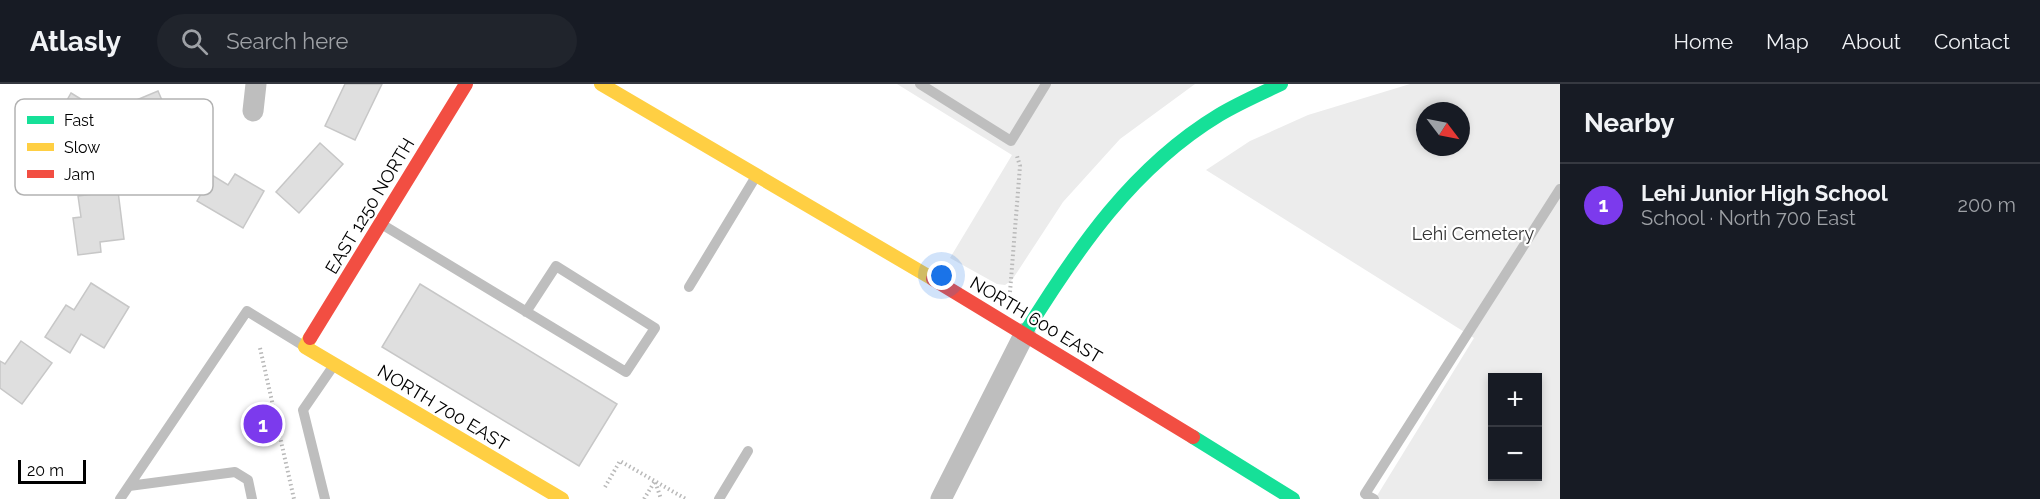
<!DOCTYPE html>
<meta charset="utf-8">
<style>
:root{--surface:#171b24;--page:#20242c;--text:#f1f3f6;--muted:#9ea1a6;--line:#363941;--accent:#7c3aed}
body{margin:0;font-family:Raleway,sans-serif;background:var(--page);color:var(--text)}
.controls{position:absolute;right:18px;bottom:18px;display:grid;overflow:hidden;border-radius:0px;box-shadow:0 3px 9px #0003}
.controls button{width:54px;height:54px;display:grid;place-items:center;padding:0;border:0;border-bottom:2px solid var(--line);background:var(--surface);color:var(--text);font:30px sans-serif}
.compass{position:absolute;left:1416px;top:18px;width:54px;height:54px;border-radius:50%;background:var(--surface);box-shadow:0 3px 9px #0003;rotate:122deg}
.scale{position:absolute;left:18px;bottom:15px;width:68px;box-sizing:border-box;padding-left:6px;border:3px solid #000;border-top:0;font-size:16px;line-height:21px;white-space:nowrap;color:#000;-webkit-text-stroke:4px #fff;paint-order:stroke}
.you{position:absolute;left:942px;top:192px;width:21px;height:21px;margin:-15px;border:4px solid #fff;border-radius:50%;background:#1a73e8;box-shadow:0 0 0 9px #1a73e833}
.badge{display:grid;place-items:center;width:39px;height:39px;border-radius:50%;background:var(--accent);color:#fff;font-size:20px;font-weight:700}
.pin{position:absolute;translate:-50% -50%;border:3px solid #fff;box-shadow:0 2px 6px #0006}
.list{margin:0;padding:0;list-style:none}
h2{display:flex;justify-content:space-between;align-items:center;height:78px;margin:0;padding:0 24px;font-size:26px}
h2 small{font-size:20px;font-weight:400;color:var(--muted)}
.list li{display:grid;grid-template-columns:39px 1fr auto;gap:18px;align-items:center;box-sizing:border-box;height:84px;padding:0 24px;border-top:2px solid var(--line)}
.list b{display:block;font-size:22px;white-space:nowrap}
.list p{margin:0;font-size:20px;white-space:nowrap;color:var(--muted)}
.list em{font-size:20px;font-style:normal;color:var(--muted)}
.icon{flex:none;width:33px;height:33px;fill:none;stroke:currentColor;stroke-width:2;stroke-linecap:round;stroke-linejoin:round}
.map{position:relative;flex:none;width:1560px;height:415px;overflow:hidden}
header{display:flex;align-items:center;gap:36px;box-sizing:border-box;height:84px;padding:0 30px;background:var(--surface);border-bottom:2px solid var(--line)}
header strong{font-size:28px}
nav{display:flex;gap:33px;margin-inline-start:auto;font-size:21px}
.search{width:420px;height:54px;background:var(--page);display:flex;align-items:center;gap:15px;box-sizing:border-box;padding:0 21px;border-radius:33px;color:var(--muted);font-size:22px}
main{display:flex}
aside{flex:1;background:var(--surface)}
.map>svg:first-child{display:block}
</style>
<header>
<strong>Atlasly</strong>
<div class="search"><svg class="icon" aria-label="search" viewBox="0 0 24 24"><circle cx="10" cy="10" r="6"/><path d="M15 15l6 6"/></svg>Search here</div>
<nav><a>Home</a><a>Map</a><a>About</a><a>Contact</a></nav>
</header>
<main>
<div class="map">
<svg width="1560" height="415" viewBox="0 0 1560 415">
<rect width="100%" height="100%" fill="#fff"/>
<!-- green -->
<path fill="#ececec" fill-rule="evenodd" d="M897,0H1195L1120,55L1063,118L1012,196L1005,201L997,200L950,174L1012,71Z
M1410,0H1560V415H1375L1474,254L1206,86L1250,57L1308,31ZM1425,27H1461V63H1425ZM1492,294H1538V392H1492Z"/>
<!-- building -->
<path fill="#dfdfdf" stroke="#c7c7c7" stroke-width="1.5" d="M345,0H382L355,56L325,42Z
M158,7L185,69L153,83L127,20Z
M71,9L94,23L75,56L52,43Z
M320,59L343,80L299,129L276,108Z
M235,90L264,107L243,144L197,117L212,91L228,101Z
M118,107L124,155L100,158L101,168L78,171L73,134L81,133L78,112Z
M91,199L129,223L104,264L81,250L70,269L45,253L66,221L74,226Z
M420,200L617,320L579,382L382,263Z
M21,257L52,279L22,320L0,304V277L5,280Z"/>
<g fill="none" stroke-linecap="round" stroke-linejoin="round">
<!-- path -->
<path stroke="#b9b9b9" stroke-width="4" stroke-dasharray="1.5 3" stroke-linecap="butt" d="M1010,208L1020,82L1017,72
M260,264L294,415
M605,403L620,377L686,415
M644,415L655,397L661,415"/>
<!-- lane -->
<path stroke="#bebebe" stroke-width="10" d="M920,0L1011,57L1046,0
M383,141L626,288L655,244L556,182L526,228
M689,203L755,94
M129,402L235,388L248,396L252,415
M120,415L247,227L304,262
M325,415L303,326L334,281
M719,415L748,367
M1374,415L1365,410L1560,105"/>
<!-- street -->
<path stroke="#bebebe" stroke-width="21" d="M253,27L256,0
M941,415L1025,249"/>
<!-- fast -->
<path stroke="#16e098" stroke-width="14" d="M1025,249C1077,165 1133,83 1219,31C1239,19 1260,10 1281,0
M1193,353L1293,415"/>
<!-- slow -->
<path stroke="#ffcf43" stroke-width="14" d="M601,0L933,195
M310,254L305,263L562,415"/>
<!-- jam -->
<path stroke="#f24e42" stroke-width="14" d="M933,195L1193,353
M310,254L466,0"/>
</g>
<g text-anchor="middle" stroke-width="4.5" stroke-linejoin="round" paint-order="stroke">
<!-- street labels -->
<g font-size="18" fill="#000" stroke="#fff">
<text transform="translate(370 122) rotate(-59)" y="6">EAST 1250 NORTH</text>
<text transform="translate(1036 236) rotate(31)" y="6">NORTH 600 EAST</text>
<text transform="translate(443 324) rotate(31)" y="6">NORTH 700 EAST</text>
</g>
<!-- park labels -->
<g font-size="18" fill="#333" stroke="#fff">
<text x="1473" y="156">Lehi Cemetery</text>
</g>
</g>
<!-- legend -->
<rect x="15" y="15" width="198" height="96" rx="9" fill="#fff" stroke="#b2b2b2" stroke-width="1.5"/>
<rect x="27" y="32" width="27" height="8" fill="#16e098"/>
<rect x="27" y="59" width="27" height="8" fill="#ffcf43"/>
<rect x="27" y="86" width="27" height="8" fill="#f24e42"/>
<g font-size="16" fill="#000">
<text x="64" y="42">Fast</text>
<text x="64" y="69">Slow</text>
<text x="64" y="96">Jam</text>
</g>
</svg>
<div class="controls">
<button>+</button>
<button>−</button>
</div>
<svg class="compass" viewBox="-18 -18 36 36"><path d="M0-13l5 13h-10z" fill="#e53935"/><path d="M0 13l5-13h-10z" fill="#9ea1a6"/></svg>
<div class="scale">20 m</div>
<div class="you"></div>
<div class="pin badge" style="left:263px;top:340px">1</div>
</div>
<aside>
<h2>Nearby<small></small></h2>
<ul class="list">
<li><span class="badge">1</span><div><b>Lehi Junior High School</b><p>School · North 700 East</p></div><em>200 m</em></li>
</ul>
</aside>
</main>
